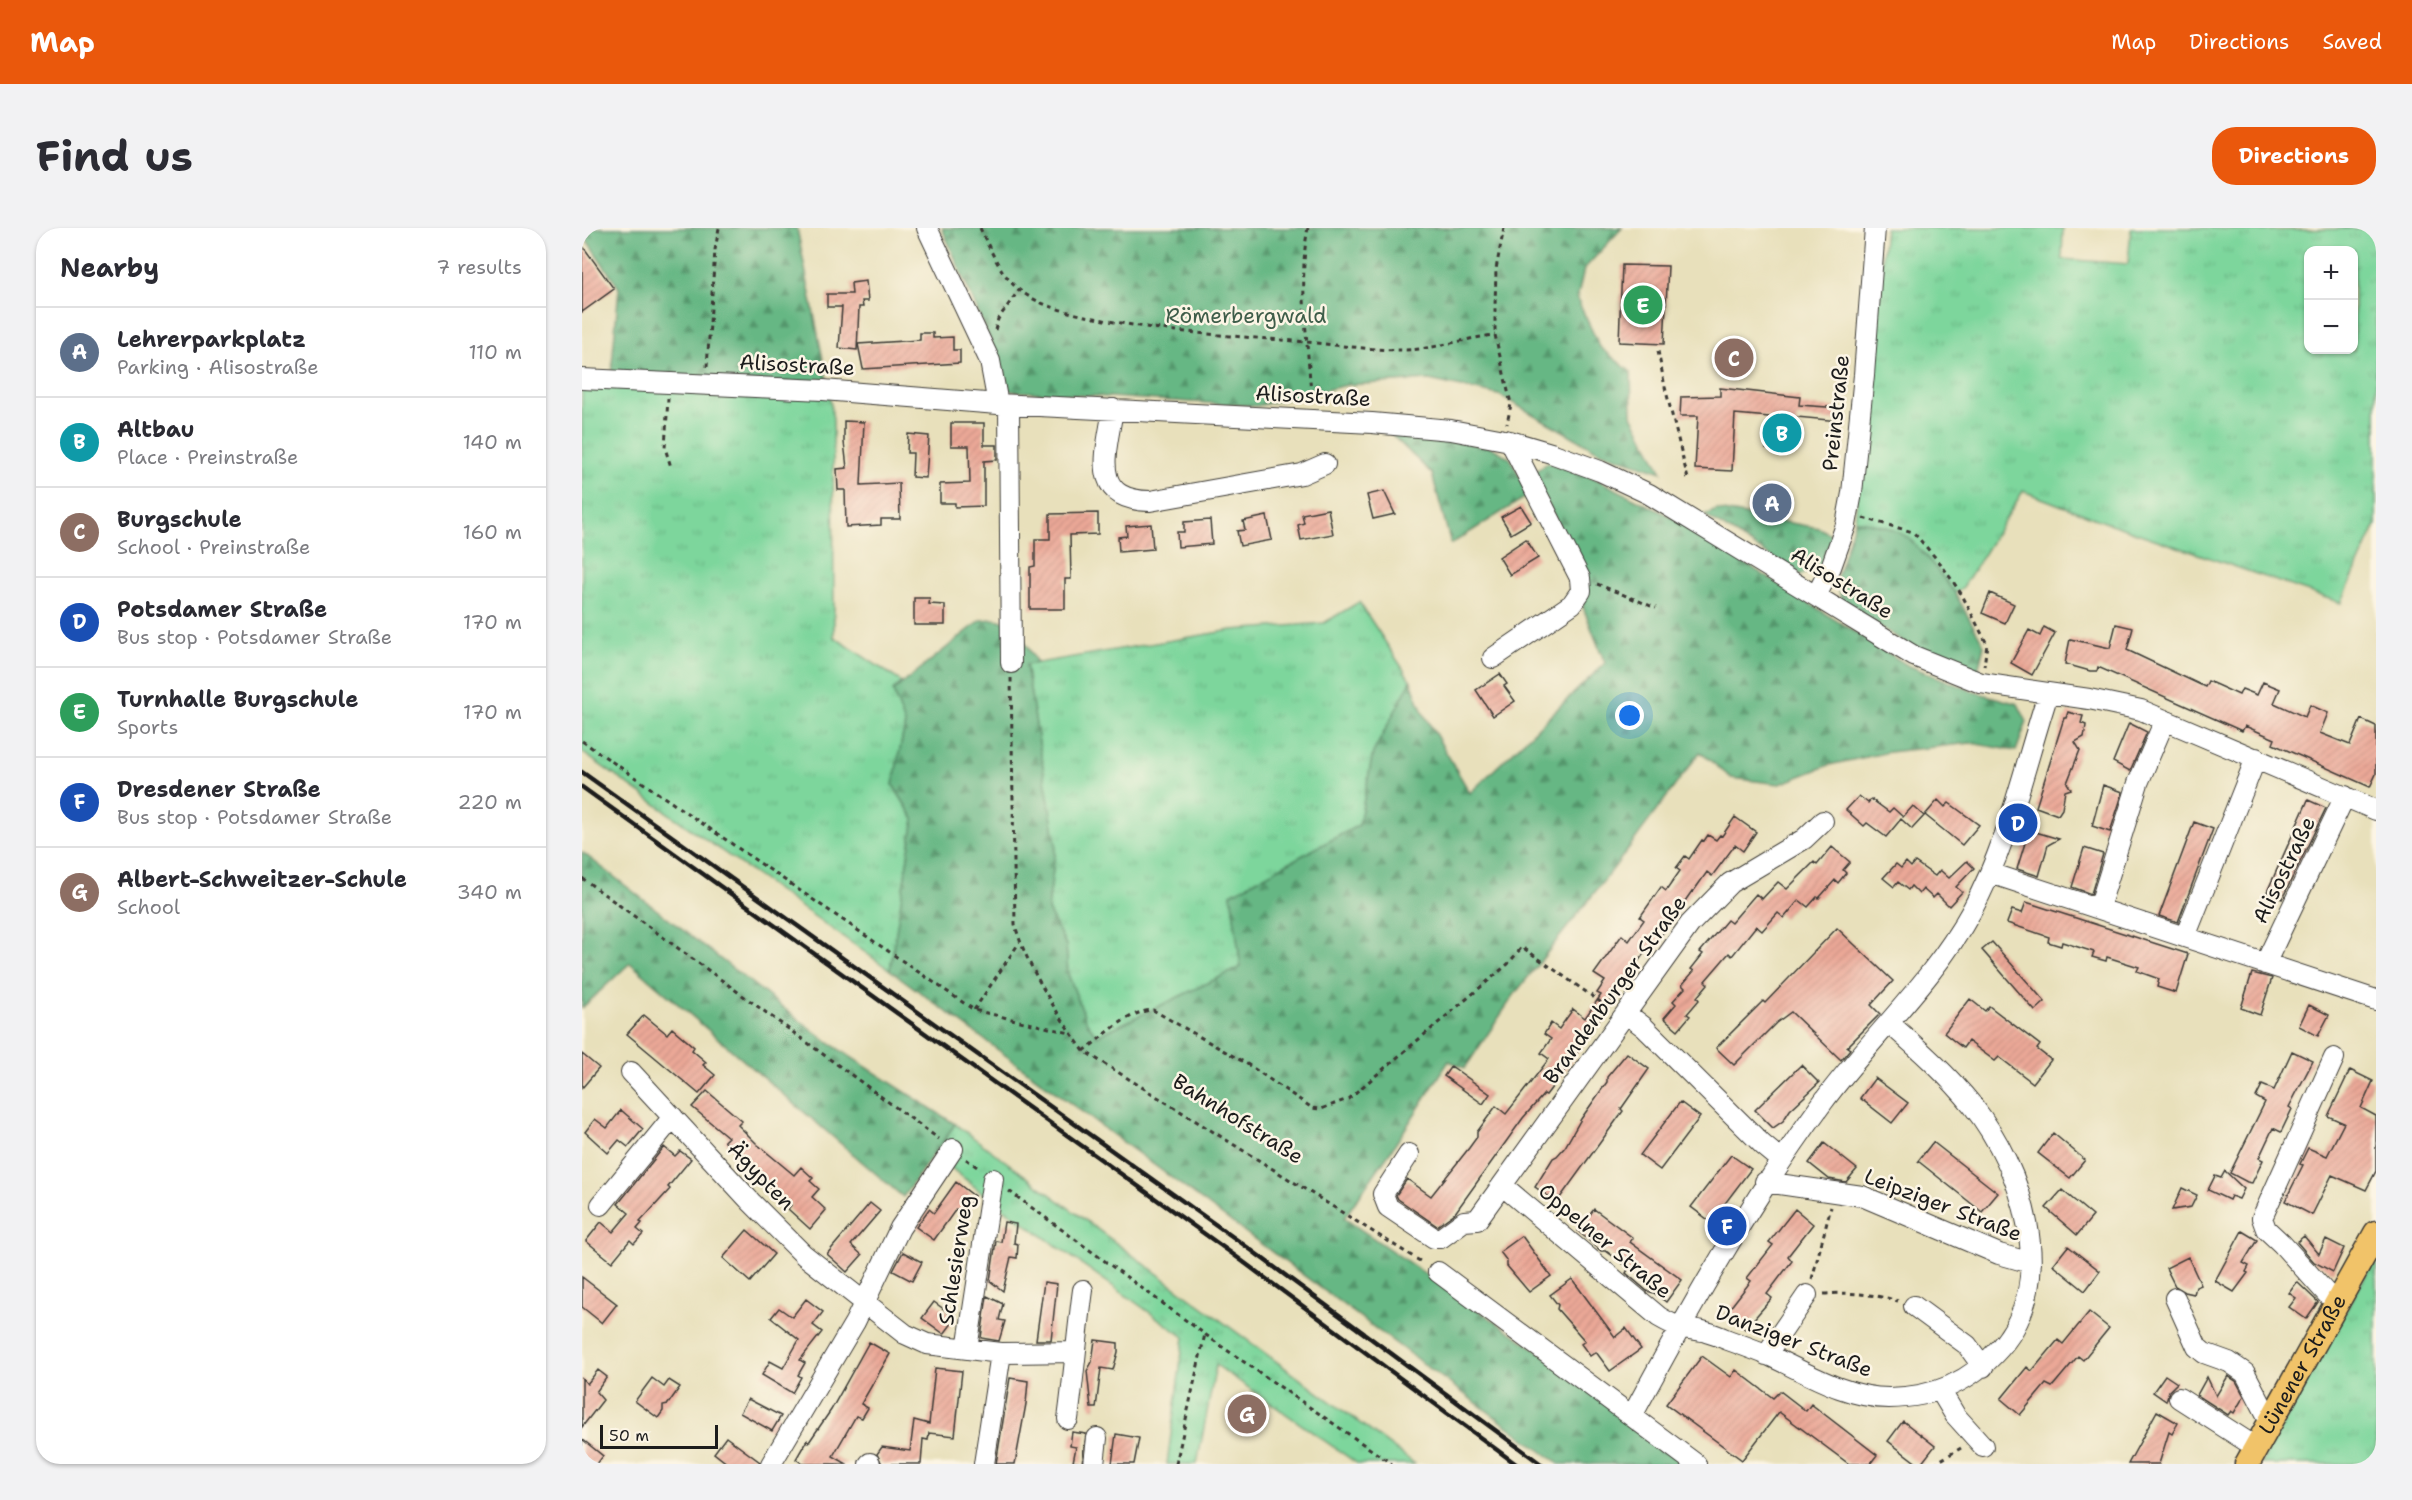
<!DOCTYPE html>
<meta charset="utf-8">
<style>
:root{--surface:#fff;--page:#f2f2f3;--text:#2b2b33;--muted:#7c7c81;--line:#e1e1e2;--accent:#ea580c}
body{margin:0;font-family:"Shantell Sans",sans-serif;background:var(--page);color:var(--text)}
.controls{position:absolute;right:18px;top:18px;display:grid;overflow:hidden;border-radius:12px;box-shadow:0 2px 4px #0004}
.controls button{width:54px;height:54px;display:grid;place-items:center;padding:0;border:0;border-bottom:2px solid var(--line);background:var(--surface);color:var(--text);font:30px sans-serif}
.scale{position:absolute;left:18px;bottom:15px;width:118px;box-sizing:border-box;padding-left:6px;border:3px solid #1c1c1c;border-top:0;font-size:16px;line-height:21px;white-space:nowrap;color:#1c1c1c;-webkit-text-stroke:4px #fcf5e5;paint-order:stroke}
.you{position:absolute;left:1048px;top:488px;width:21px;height:21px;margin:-15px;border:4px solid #fff;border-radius:50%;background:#1a73e8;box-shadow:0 0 0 9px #1a73e833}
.badge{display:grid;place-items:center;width:39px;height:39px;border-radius:50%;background:var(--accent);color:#fff;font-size:20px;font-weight:700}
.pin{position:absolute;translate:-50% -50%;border:3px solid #fff;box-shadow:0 2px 6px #0006}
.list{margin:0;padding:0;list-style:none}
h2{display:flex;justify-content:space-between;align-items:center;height:78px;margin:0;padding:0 24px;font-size:26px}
h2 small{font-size:20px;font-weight:400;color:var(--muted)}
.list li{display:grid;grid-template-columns:39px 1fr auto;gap:18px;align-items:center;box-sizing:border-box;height:90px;padding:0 24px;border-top:2px solid var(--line)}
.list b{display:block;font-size:22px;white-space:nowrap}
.list p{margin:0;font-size:20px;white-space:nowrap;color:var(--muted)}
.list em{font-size:20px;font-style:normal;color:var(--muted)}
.map{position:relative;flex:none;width:1794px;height:1236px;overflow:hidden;border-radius:24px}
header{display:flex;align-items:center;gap:36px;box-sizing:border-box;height:84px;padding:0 30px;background:var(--accent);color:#fff}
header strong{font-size:28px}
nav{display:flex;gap:33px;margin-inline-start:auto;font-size:21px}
.intro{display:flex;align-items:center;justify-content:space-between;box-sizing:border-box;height:144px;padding:0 36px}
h1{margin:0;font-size:42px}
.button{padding:15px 27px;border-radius:24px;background:var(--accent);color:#fff;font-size:21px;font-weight:700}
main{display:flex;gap:36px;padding:0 36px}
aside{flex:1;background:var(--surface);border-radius:24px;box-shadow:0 2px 4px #0004}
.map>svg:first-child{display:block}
</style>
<header>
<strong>Map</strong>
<nav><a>Map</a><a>Directions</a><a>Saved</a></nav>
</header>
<div class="intro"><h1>Find us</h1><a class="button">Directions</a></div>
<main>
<aside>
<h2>Nearby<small>7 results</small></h2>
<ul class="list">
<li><span class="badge" style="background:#5c6f8a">A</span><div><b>Lehrerparkplatz</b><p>Parking · Alisostraße</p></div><em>110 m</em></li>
<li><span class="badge" style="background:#0f9aa8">B</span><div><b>Altbau</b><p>Place · Preinstraße</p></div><em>140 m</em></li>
<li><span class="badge" style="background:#8d6e63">C</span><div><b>Burgschule</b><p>School · Preinstraße</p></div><em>160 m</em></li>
<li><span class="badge" style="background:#1a4fb4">D</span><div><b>Potsdamer Straße</b><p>Bus stop · Potsdamer Straße</p></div><em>170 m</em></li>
<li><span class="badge" style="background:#2e9e5b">E</span><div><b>Turnhalle Burgschule</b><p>Sports</p></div><em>170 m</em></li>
<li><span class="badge" style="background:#1a4fb4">F</span><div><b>Dresdener Straße</b><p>Bus stop · Potsdamer Straße</p></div><em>220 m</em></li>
<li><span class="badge" style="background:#8d6e63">G</span><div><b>Albert-Schweitzer-Schule</b><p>School</p></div><em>340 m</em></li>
</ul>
</aside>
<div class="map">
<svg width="1794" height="1236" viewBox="0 0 1794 1236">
<defs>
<pattern id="grass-tufts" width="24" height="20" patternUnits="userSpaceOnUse" patternTransform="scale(1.5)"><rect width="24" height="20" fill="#7dd69c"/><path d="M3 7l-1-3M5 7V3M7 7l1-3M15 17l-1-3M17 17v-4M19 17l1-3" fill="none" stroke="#6bb786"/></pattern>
<pattern id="forest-firs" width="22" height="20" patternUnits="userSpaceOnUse" patternTransform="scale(1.5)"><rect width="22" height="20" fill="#66b784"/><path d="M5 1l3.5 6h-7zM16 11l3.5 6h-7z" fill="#53946b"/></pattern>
<pattern id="building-hatch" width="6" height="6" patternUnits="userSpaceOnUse" patternTransform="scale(1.5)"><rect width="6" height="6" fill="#eba897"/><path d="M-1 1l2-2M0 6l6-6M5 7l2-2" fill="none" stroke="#c99082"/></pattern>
</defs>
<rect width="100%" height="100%" fill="#fcf5e5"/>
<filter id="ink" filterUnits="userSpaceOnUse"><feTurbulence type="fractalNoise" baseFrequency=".0167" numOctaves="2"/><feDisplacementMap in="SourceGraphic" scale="12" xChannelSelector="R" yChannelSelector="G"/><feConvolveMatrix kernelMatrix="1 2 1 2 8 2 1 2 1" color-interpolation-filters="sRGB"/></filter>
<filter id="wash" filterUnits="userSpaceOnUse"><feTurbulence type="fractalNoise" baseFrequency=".008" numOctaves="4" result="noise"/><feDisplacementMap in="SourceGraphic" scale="24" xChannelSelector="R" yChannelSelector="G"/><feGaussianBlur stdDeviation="1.35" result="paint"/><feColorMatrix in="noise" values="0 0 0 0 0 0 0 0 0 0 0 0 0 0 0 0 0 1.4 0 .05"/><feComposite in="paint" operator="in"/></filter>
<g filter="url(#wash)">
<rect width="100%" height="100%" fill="#e8e0bb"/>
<!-- grass -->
<path fill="url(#grass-tufts)" stroke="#4c795c" stroke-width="1.5" fill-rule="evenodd" d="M1303,0H1481L1480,31L1546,36L1549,0H1629L1672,3L1794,0V297L1759,375L1520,293L1441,263L1381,359L1373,365L1348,333L1326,309L1273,292ZM1726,22H1772V122H1726Z
M0,145L246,157L251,192L252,409L320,454L311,463L323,496L311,557L332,591L308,742L0,524Z
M777,374L829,453L791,525L777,597L649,666L659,739L515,808L505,795L486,746L484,717L466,682L474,617L444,437L650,402L742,395Z
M373,896L833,1236H776L634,1137L615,1236H585L602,1109L403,967L353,927Z
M1794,1029V1236H1679Z"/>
<!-- forest -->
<path fill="url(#forest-firs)" stroke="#416a50" stroke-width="1.5" d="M0,0H215L246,157L29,147L37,60L0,5Z
M360,0H1040L1002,41L995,71L1018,119L1049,144L1050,187L1080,244L1018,224L917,167L847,152L765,157L675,178L428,163L417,133Z
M807,204L909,219L928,230L947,267L869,316L850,246Z
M966,234L1010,249L1093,291L1325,437L1393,464L1436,476L1445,494L1434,523L1389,515L1307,524L1247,537L1198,556L1149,550L1118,524L1031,641L932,767L883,840L867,833L814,915L762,990L991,1147L1105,1236H977L308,742L332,591L311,557L323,496L311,463L399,392C404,392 413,390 418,392C435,398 446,420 455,435L444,437L474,617L466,682L484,717L486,746L505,795L515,808L659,739L649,666L777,597L791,525L829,453L841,485L888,565L1023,435L1001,379L1002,346L950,246Z
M1135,282L1237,300L1252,308L1240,339L1219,347L1122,287Z
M1273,292L1305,299L1326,309L1348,333L1373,365L1402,417L1395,447L1334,421L1260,375L1254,352Z
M0,624L247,815L373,896L321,969L48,735L0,780Z"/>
<g id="blocks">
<!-- building -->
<path fill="url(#building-hatch)" d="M0,17L32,61L0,84Z
M1040,37L1086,38L1082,116L1037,114Z
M284,53L286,73H280L281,79H277L275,122L257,120L260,79H245V66H270L269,55Z
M338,105H351V110L371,109V122H378V135L281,141L276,116L338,112Z
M1138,160L1218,169L1217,177L1259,180L1257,193L1215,189L1212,222L1199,220L1195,222L1184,221L1187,189L1153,186L1150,243L1113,241L1116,188H1098L1099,169L1138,168Z
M262,193L282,194L279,257L317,255L318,291H299V297L264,299L263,262H256L255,241L265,240L262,214Z
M369,195H402V217H415V232L402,233V278L373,279V275H358V256L388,255L387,218H369Z
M326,206L347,208L344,250L330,249L331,225H325Z
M802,263L813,286L791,291L785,267Z
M939,278L949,294L929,306L919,289Z
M746,281L751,306L719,312L716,297L722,295L720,286Z
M516,285V306L488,307L489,351H483V381H448V339L453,338V311H468V286Z
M685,288L690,312L658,318L655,303L663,302L661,293Z
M628,292L630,316L596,319L595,304H602V294Z
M569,296L571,321L537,324L536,309L545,308L544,298Z
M944,311L956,330L928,347L917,329Z
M1408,365L1432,376L1423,395L1400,385Z
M332,370H348L347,376L363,377V397H332Z
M1534,396L1551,400L1545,422L1623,459L1626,453L1657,467L1660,461L1675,467L1681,454L1698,461L1692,475L1723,489L1728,477L1746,485L1738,505L1768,517L1779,491L1794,498V546L1788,559L1691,516L1693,511L1663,498L1660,503L1516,439L1515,443H1508L1483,436L1488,411L1528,420Z
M1462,399L1473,405L1450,447L1429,435L1447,402L1458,408Z
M918,446L925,456L922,458L933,473L911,488L894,462Z
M1486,484L1501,488L1499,495L1504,497L1503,504L1502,509L1493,514L1498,522L1485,555L1489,561L1483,563L1480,581L1476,587L1454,579L1482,490H1484Z
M1547,495L1565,504L1548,543L1531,534Z
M1521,557L1541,564L1528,604L1510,598Z
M1277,568L1286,575L1289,571L1307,584L1311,580L1321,589L1331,578L1342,588L1330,601L1319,591L1304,609L1285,595L1282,598L1264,582Z
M1356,572L1363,579L1367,575L1397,597L1380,617L1343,587Z
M1726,572L1744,580L1700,671L1685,664Z
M1153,589L1174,604L1161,623L1153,617L1130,648L1125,644L1111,664L1110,663L1066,726L1063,724L1042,753L987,837L964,867L962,866L941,890L873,985L855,998L816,971L814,967L825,951L849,968L887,920L895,909V904L914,878L924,886L967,831L959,825L969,811L962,806L969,795L977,801L991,781L1003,790L1019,767L1015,765L1023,753L1012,746L1040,707L1047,713L1062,692L1058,689L1079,659L1084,663L1098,643L1094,640L1103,628L1107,631L1120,612L1122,613L1126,607L1134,612L1138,607L1140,608Z
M1612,594L1631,601L1596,694L1577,688Z
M1447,602L1477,611L1466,617L1457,648L1435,641Z
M1250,619L1268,634L1261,642L1264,645L1256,655L1253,652L1237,670L1235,669L1226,679L1217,672L1202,690L1196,685L1180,703L1174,698L1150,728L1147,725L1123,753L1126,756L1115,769L1117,772L1105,786L1108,788L1096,802L1082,790L1094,776L1091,773L1103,760L1100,757L1112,743L1109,741L1121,726L1118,724L1145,692L1149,695L1174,666L1180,671L1196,654L1205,661L1232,634L1235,637Z
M1502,620L1521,626L1509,666L1490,659Z
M1385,633L1392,640L1374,659L1380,664L1367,678L1355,666L1351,670L1341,661L1337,666L1329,658L1326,662L1316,654L1312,659L1301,650L1314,636L1319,640L1324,634L1329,639L1333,634L1353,648L1358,642L1367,650Z
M1444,674L1606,726L1594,765L1575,759L1577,751L1555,743L1557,739L1525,729L1524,733L1510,729L1512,724L1480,714L1479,718L1466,714L1467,709L1425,695L1430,682L1440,685Z
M1255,700L1311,753L1289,777L1298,786L1265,819L1268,821L1259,832L1209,784L1194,795L1152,837L1134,820L1181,773L1183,775Z
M1410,714L1463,774L1453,783L1400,722Z
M1670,745L1690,750L1678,787L1659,780Z
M1388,771L1403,783L1407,778L1458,817L1455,821L1469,832L1451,855L1417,829L1413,833L1386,813L1381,820L1362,805Z
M1727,777L1747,787L1736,808L1717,798Z
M62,787L85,806L90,800L112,819L110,822L124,834L121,837L133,847L117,866L45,806Z
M1710,823L1731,833L1707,879L1710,881L1699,904L1691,900L1677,930L1681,932L1670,955L1665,954L1648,945L1683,874L1674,869L1680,857L1692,862Z
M1045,825L1067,841L1039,881L1041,883L975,974L953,959L971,930L975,928L983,919L999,891L1025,854V849Z
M0,826L17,840L0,860Z
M1219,837L1237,855L1208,882L1201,893L1191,900L1173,882Z
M869,838L908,866L901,876L862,848Z
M1768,842L1791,853L1779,880L1794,888V943L1784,962L1750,947L1730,987L1703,973L1721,937L1718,936L1726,920L1745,928L1762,895L1746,888Z
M1293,850L1326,875L1310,895L1278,870Z
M125,863L160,893L156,897L176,917L212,947L219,939L231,950L228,953L237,961L230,969L244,982L228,1001L206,981L209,977L172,945L162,931L142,913L146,909L110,879Z
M1098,874L1118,889L1078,942L1058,927Z
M39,882L61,901L46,919L37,912L26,925L3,904L13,891L25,900Z
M1471,905L1503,932L1488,950L1456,925Z
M1351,914L1416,965L1400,984L1336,933Z
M1242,915L1275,941L1264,954L1247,951L1227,935Z
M82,919L93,928L98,923L109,931L86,959L88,961L58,994L60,995L55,1001L61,1006L52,1016L48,1012L30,1034L4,1013L19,994L31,1004L47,985L36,976Z
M1149,927L1169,941L1129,994L1109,979Z
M1643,943L1662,961L1657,971L1649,968L1647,972L1626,962L1633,948L1639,950Z
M374,954L392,968L380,985L374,981L352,1012L334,999L347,981L352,985Z
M1600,960L1615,967L1609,979L1590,982Z
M1480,962L1511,988L1495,1007L1464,980Z
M288,975L298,983L269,1017L280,1027L265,1044L245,1026Z
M1012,981L1051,1010L1048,1014L1100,1052L1084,1074L1072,1065L1065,1063L1044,1045L1047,1040L1024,1023H1019L996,1003Z
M1213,981L1231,996L1206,1028L1210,1033L1185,1066L1190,1070L1163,1101L1144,1085L1169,1053L1165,1050L1191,1017L1187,1014Z
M422,994L434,996L432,1015L436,1016L435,1030L429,1029L421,1063L408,1053L414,1013L419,1014Z
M165,1002L192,1026L168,1054L141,1030Z
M1660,1003L1675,1012L1661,1035L1667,1038L1664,1044L1666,1045L1652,1064L1633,1053Z
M940,1008L969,1048L947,1064L925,1038V1033L918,1024Z
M1722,1008L1737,1026L1744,1011L1762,1020L1751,1044L1732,1034L1715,1014Z
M1486,1018L1518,1043L1503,1063L1471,1037Z
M321,1024L340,1034L330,1053L311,1043Z
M1606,1029L1619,1057L1614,1059L1612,1066L1603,1064L1593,1058L1584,1040Z
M0,1049L35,1076L20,1095L0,1079Z
M990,1051L1033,1109L1044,1100L1059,1121L1028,1143L1014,1124L1008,1128L999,1116L1003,1113L975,1081L976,1077L968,1067Z
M462,1054L475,1056L469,1112H454Z
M1715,1054L1736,1074L1724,1091L1707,1079L1714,1070L1707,1065Z
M405,1068L421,1076L417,1092L423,1093L417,1113L399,1110Z
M224,1071L241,1084L231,1097L240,1104L218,1132L223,1135L216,1147L219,1149L210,1165L180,1147L188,1133L201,1140L217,1112L189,1090L197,1080L210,1089Z
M352,1074L374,1090L362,1106L340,1090Z
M1507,1084L1527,1100L1501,1132L1496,1128L1470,1159L1464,1156L1438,1187L1419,1171L1445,1139L1450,1143L1476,1112L1481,1116Z
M513,1112L536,1115V1124L531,1142L519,1140L514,1180H509L505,1143L510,1134Z
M287,1114L308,1126L279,1176L286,1180L280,1190L274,1188L251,1228L265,1236H221L214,1231L225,1212L227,1214L249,1182Z
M1120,1128L1149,1149L1154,1142L1191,1170L1198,1163L1224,1183L1229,1176L1295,1227L1288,1236H1267L1197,1184L1160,1232L1084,1176Z
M353,1140L380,1143L373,1208L347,1205L346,1212L341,1211L339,1236H300L295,1226L300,1219L328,1223L332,1192L347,1196Z
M16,1142L25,1149L14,1164L21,1172L0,1199V1150L5,1156Z
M1583,1147L1595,1155L1587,1163L1584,1173L1571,1164Z
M1646,1148L1654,1153L1662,1168L1652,1185L1649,1183L1646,1187L1615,1167L1625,1149L1634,1168Z
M70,1150L82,1159L87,1152L98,1159L86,1176L81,1177V1183L76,1190L53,1173Z
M428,1150L446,1153L444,1176L433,1236H414Z
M166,1171L199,1188L190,1203L158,1185Z
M1575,1183L1596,1195L1590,1206L1587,1204L1577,1236H1546Z
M1321,1193L1353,1218L1339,1236H1336L1306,1213Z
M490,1204L504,1206L500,1235L491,1234L494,1219L488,1218Z
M534,1206L557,1210L552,1236H530Z
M144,1209L178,1234L177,1236H146L132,1225Z
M0,1211L21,1228L15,1236H11L0,1228Z"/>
</g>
</g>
<g filter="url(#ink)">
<use href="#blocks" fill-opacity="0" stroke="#3b3934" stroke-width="1.5"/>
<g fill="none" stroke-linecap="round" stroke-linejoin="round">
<defs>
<path id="minor" d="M345,0L408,133L416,176
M0,151L241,162L416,176L790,195L869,202L928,213L969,225L1018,243L1067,266L1299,408L1332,428L1399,455L1507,471L1559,482L1794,582
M427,177L429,435
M531,181C525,223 506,272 568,273L720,246L743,236
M1234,368L1249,339L1264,297L1270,265L1282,147L1293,0
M911,430L990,376L999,363L998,350L928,213
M1408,645L1794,772
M1517,680L1556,555L1583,492
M1603,709L1674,530
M1683,736L1763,568
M1045,786L1062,799L1181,917L1198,931
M1752,830L1680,990L1684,1001L1700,1016L1745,1066L1757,1074
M49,844L169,974L222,1027L323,1106L345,1116L419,1125L493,1124
M827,926L801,966L806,979L852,1010H859L882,993L895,992L1108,696L1148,655L1222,611L1241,593
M1183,954L1280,968L1417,1026L1449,1035
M921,958L1077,1089C1084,1093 1091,1097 1098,1099C1106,1102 1116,1101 1124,1104C1132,1106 1139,1109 1146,1112C1160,1117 1174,1122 1188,1128C1225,1145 1265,1170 1307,1170C1353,1169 1387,1155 1418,1120C1478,1052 1440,940 1391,878C1366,847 1337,821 1307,795
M19,977L91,889
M856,1044L1114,1236
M1593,1070L1615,1119L1622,1125L1647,1134L1663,1145L1689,1195
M1332,1078L1385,1117L1401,1139
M385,1121L411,951
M1184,1127L1225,1067
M1358,1162L1373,1187L1401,1218
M1597,1170L1675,1220
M1050,1188C1108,1080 1168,973 1241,874C1288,810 1350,755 1389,684C1426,617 1442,539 1466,466
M486,1191C492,1148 495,1106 501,1062
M189,1236L273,1094L318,1000L371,921
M287,1236L288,1235
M402,1236L419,1125
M512,1236L515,1210"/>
<g id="major">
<path id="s1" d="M1665,1236L1794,1005"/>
</g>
</defs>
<!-- minor casing -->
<use href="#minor" stroke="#3b3934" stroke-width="22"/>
<!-- major casing -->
<use href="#major" stroke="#3b3934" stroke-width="27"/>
<!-- path -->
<path stroke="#3b3934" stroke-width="3" stroke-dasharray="4.5 4.5" stroke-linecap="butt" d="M398,0C408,21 420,50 440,64C463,80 490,85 517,91C585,105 655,108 724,114C756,117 788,122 820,122C852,122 882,110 913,107
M726,0C716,49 726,116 729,167
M922,0L914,41L913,79V107L929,176L925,196
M413,102L416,91L437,62
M1076,123L1083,159L1106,251
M125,139L133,22L137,0
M86,170L83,220L89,239
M1281,290L1331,304L1359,336L1380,367L1405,416L1402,438
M1015,356L1074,380
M429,450L433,696C441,732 479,793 502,823L841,1035
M0,513L392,782L488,805
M0,650L357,911
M392,782L437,715
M502,823C522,808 546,783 571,782L665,836L730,880L739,881L766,871L926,736L940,719L1027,780
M384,931L398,941
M427,963L639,1118L810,1236
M1230,1051L1249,979
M1242,1066C1267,1064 1292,1066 1316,1073
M594,1236L623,1106
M1352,1236L1379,1220"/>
<!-- minor -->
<use href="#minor" stroke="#fff" stroke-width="20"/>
<!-- major -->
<use href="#major" stroke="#f1c369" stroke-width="24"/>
<!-- rail -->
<path stroke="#1c1c1c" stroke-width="4.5" d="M0,544L665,1019L959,1236
M0,559L652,1027L934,1236"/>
</g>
</g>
<g text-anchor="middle" stroke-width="5" stroke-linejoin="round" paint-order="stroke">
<!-- park labels -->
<g font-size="21" fill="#3e5d49" stroke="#fcf5e5">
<text x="664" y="95">Römerbergwald</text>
</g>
<!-- street labels -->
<g font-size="21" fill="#1c1c1c" stroke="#fcf5e5">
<text transform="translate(215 137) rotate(3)" y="7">Alisostraße</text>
<text transform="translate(731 168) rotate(3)" y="7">Alisostraße</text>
<text transform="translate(1254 185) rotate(-84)" y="7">Preinstraße</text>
<text transform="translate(1260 355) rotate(32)" y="7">Alisostraße</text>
<text transform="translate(1702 642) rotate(-64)" y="7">Alisostraße</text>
<text transform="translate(1033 762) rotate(-54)" y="7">Brandenburger Straße</text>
<text transform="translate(656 891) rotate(32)" y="7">Bahnhofstraße</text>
<text transform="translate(179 948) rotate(46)" y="7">Ägypten</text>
<text transform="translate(1361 977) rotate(21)" y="7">Leipziger Straße</text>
<text transform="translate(1023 1013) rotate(40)" y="7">Oppelner Straße</text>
<text transform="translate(374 1032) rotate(-81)" y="7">Schlesierweg</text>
<text transform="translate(1212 1113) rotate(21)" y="7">Danziger Straße</text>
<text dy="7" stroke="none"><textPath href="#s1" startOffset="114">Lünener Straße</textPath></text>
</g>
</g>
</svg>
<div class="controls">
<button>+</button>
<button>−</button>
</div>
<div class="scale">50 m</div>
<div class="you"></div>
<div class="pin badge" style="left:1190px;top:275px;background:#5c6f8a">A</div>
<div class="pin badge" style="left:1200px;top:205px;background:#0f9aa8">B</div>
<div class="pin badge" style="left:1152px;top:130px;background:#8d6e63">C</div>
<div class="pin badge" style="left:1436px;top:595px;background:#1a4fb4">D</div>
<div class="pin badge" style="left:1061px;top:77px;background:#2e9e5b">E</div>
<div class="pin badge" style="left:1145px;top:998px;background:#1a4fb4">F</div>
<div class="pin badge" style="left:665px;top:1186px;background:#8d6e63">G</div>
</div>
</main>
